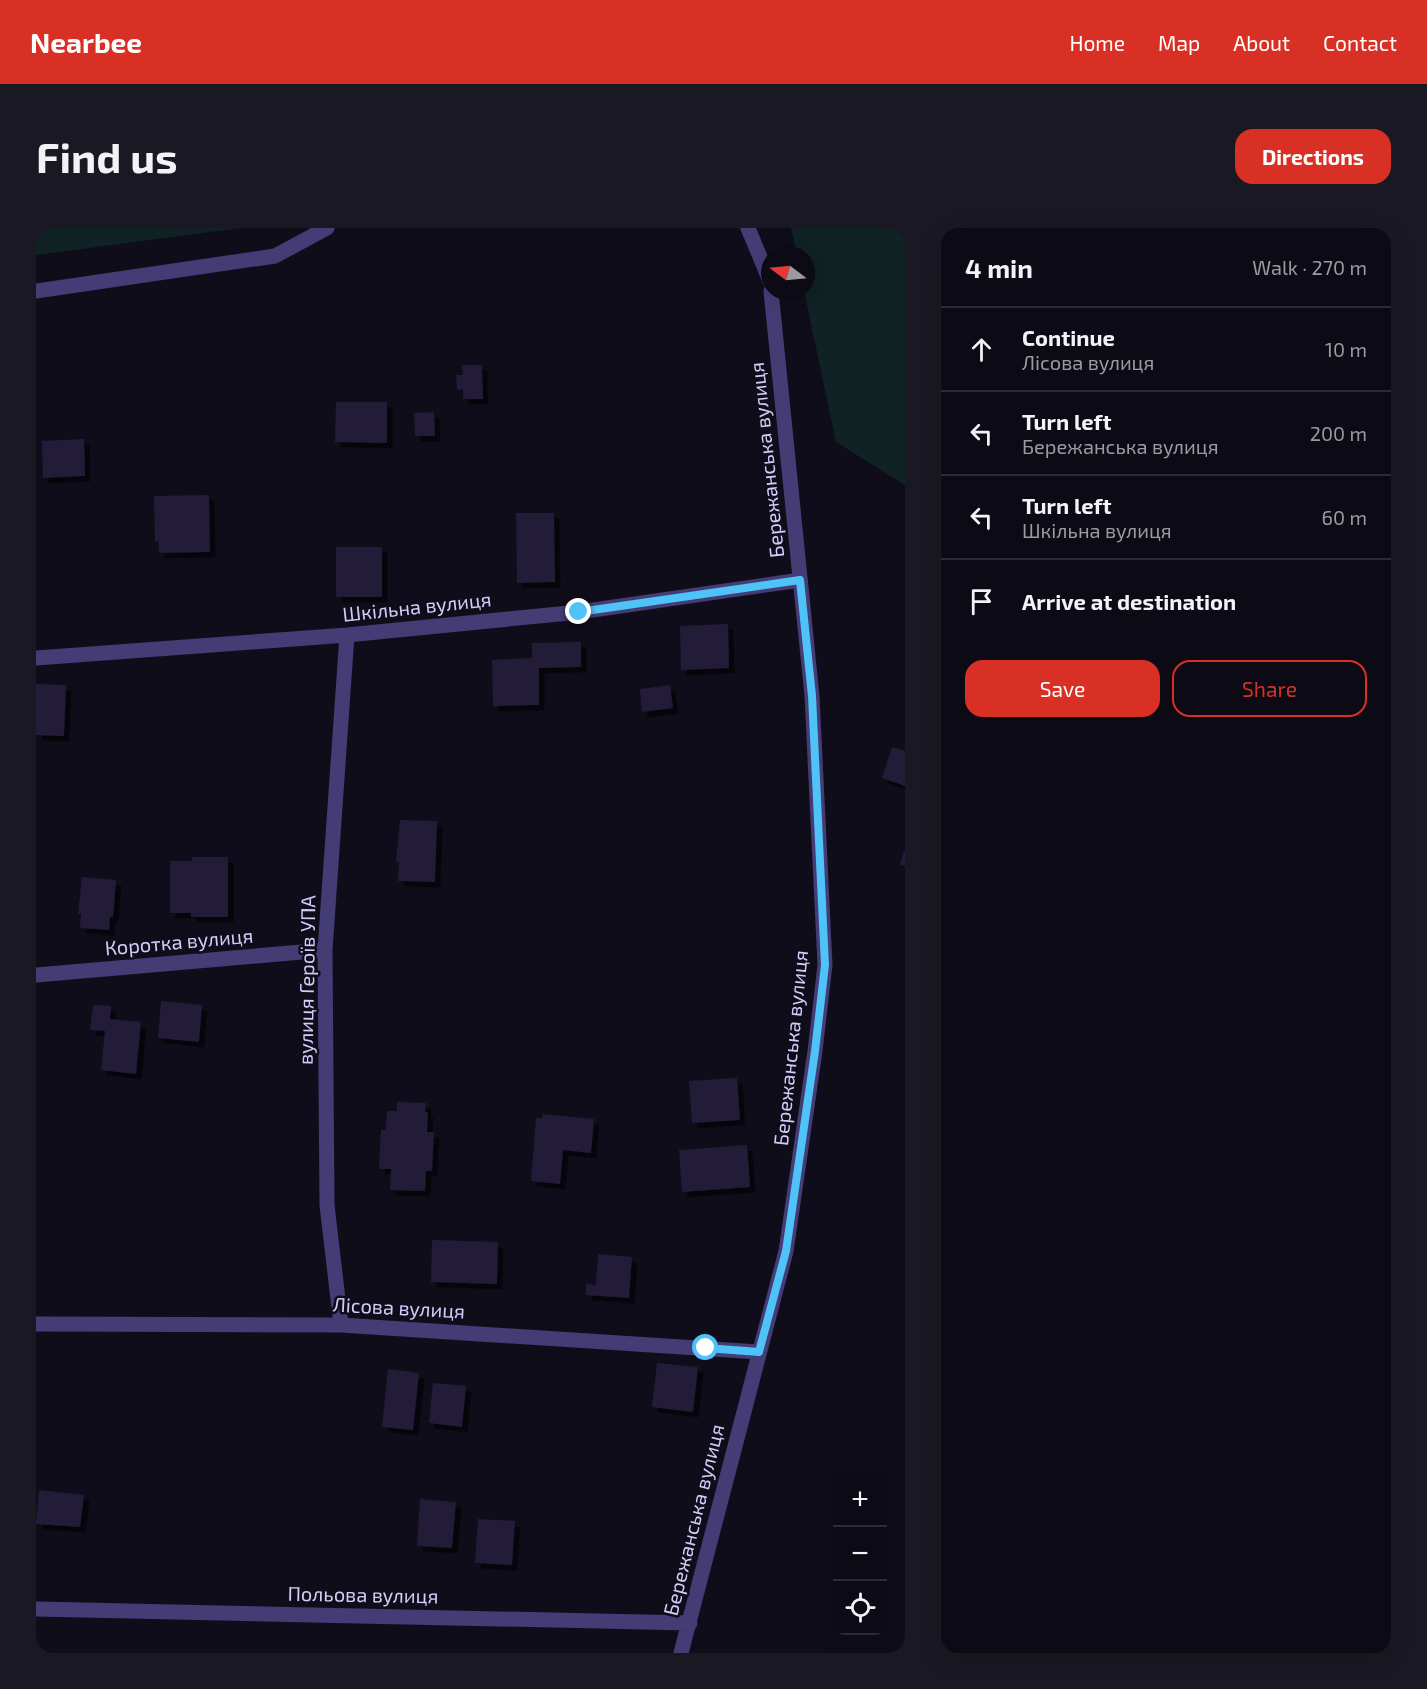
<!DOCTYPE html>
<meta charset="utf-8">
<style>
:root{--surface:#0c0a14;--page:#1a1822;--text:#f1f3f6;--muted:#9a9aa0;--line:#2c2b34;--accent:#d93025}
body{margin:0;font-family:"Exo 2",sans-serif;background:var(--page);color:var(--text)}
.controls{position:absolute;right:18px;bottom:18px;display:grid;overflow:hidden;border-radius:12px;box-shadow:0 6px 24px #0002}
.controls button{width:54px;height:54px;display:grid;place-items:center;padding:0;border:0;border-bottom:2px solid var(--line);background:var(--surface);color:var(--text);font:30px sans-serif}
.compass{position:absolute;left:725px;top:18px;width:54px;height:54px;border-radius:50%;background:var(--surface);box-shadow:0 6px 24px #0002;rotate:286deg}
.stop{position:absolute;width:18px;height:18px;margin:-14px;border:4px solid #4fc3f7;border-radius:50%;background:#fff}
.stop.end{background:#4fc3f7;border-color:#fff;box-shadow:0 2px 6px #0008}
.list{margin:0;padding:0;list-style:none}
h2{display:flex;justify-content:space-between;align-items:center;height:78px;margin:0;padding:0 24px;font-size:26px}
h2 small{font-size:20px;font-weight:400;color:var(--muted)}
.list li{display:grid;grid-template-columns:39px 1fr auto;gap:18px;align-items:center;box-sizing:border-box;height:84px;padding:0 24px;border-top:2px solid var(--line)}
.list b{display:block;font-size:22px;white-space:nowrap}
.list p{margin:0;font-size:20px;white-space:nowrap;color:var(--muted)}
.list em{font-size:20px;font-style:normal;color:var(--muted)}
.actions{display:flex;gap:12px;padding:18px 24px}
.actions a{flex:1;padding:14px 0;border:2px solid var(--accent);border-radius:18px;text-align:center;font-size:21px;color:var(--accent)}
.actions .main{background:var(--accent);color:#fff}
.icon{flex:none;width:33px;height:33px;fill:none;stroke:currentColor;stroke-width:2;stroke-linecap:round;stroke-linejoin:round}
.map{position:relative;flex:none;width:869px;height:1425px;overflow:hidden;border-radius:18px}
header{display:flex;align-items:center;gap:36px;box-sizing:border-box;height:84px;padding:0 30px;background:var(--accent);color:#fff}
header strong{font-size:28px}
nav{display:flex;gap:33px;margin-inline-start:auto;font-size:21px}
.intro{display:flex;align-items:center;justify-content:space-between;box-sizing:border-box;height:144px;padding:0 36px}
h1{margin:0;font-size:42px}
.button{padding:15px 27px;border-radius:18px;background:var(--accent);color:#fff;font-size:21px;font-weight:700}
main{display:flex;gap:36px;padding:0 36px}
aside{flex:1;background:var(--surface);border-radius:18px;box-shadow:0 6px 24px #0002}
.map>svg:first-child{display:block}
</style>
<header>
<strong>Nearbee</strong>
<nav><a>Home</a><a>Map</a><a>About</a><a>Contact</a></nav>
</header>
<div class="intro"><h1>Find us</h1><a class="button">Directions</a></div>
<main>
<div class="map">
<svg width="869" height="1425" viewBox="0 0 869 1425">
<defs>
<filter id="shadow"><feDropShadow dx="5.5" dy="5.5" stdDeviation="0" flood-color="#0009"/></filter>
</defs>
<rect width="100%" height="100%" fill="#100d1a"/>
<!-- green -->
<path fill="#102223" d="M0,0H204L0,27Z
M755,0H869V257L800,214L768,63L770,27H761Z"/>
<!-- building -->
<path fill="#241b39" filter="url(#shadow)" d="M426,137H446L447,171H427V161L421,162L420,147H427Z
M300,174H351V215L299,214Z
M398,184L399,208H379L378,185Z
M48,211L49,248L7,250L6,213Z
M173,267L174,324L123,325L122,313L119,314L118,268Z
M480,285H518L519,354L481,355Z
M300,319H346V369H300Z
M692,396L693,440L645,442L644,398Z
M545,414V439L503,440V477L457,478L456,432L496,430V415Z
M0,456L30,457L28,508L0,507Z
M634,457L637,480L606,484L604,461Z
M856,519L869,523V558L846,550Z
M364,592L401,593L399,654L362,653L363,634H360Z
M868,623H869V638L864,636Z
M156,629H192V689H155V685H134V633H156Z
M46,649L80,652L77,689H74L73,702L44,700L45,686H42Z
M125,773L166,777L163,814L122,810Z
M57,777L75,778L74,791L105,794L100,846L65,842L69,803L54,802Z
M701,850L704,892L656,895L653,853Z
M361,874L390,875L389,884H392L391,904H398L396,943H390L389,963L354,962L355,941H343L345,902H350L351,883H361Z
M507,886L558,891L555,925L527,922L524,956L495,953L500,890H506Z
M711,917L714,959L646,964L643,922Z
M396,1012L462,1014L461,1056L395,1054Z
M562,1026L596,1029L593,1070L550,1067V1056L560,1057Z
M621,1135L662,1139L657,1184L616,1179Z
M352,1141L383,1145L377,1202L346,1199Z
M397,1155L430,1158L426,1199L393,1195Z
M3,1262L48,1267L44,1299L0,1296Z
M384,1271L420,1274L416,1320L381,1318Z
M442,1291L479,1293L476,1337L439,1335Z"/>
<g fill="none" stroke-linecap="round" stroke-linejoin="round">
<!-- minor -->
<path stroke="#443c75" stroke-width="15" d="M712,0L734,53
M0,430L311,407L543,384L764,352
M0,747L289,722
M0,1096L305,1097L723,1124
M305,1097L291,977L289,722L311,407
M0,1381L654,1395
M645,1425L750,1023L779,823L789,737L776,468L735,63"/>
<!-- tertiary -->
<path stroke="#443c75" stroke-width="15" d="M0,63L239,28L291,0"/>
</g>
<g fill="none" stroke-linecap="round" stroke-linejoin="round">
<!-- route -->
<path stroke="#4fc3f7" stroke-width="8" d="M543,384L764,352L776,468L789,737L779,823L750,1023L723,1124L670,1120"/>
</g>
<g text-anchor="middle" stroke-width="5" stroke-linejoin="round" paint-order="stroke">
<!-- street labels -->
<g font-size="20" fill="#d5cbfa" stroke="#100d1a">
<text transform="translate(731 232) rotate(-96)" y="7">Бережанська вулиця</text>
<text transform="translate(381 379) rotate(-6)" y="7">Шкільна вулиця</text>
<text transform="translate(143 714) rotate(-5)" y="7">Коротка вулиця</text>
<text transform="translate(271 752) rotate(-89)" y="7">вулиця Героїв УПА</text>
<text transform="translate(755 820) rotate(-84)" y="7">Бережанська вулиця</text>
<text transform="translate(363 1080) rotate(3)" y="7">Лісова вулиця</text>
<text transform="translate(658 1292) rotate(-76)" y="7">Бережанська вулиця</text>
<text transform="translate(327 1367) rotate(1)" y="7">Польова вулиця</text>
</g>
</g>
</svg>
<div class="controls">
<button>+</button>
<button>−</button>
<button><svg class="icon" aria-label="locate" viewBox="0 0 24 24"><circle cx="12" cy="12" r="6"/><path d="M12 2v4M12 18v4M2 12h4M18 12h4"/></svg></button>
</div>
<svg class="compass" viewBox="-18 -18 36 36"><path d="M0-13l5 13h-10z" fill="#e53935"/><path d="M0 13l5-13h-10z" fill="#9a9aa0"/></svg>
<div class="stop" style="left:670px;top:1120px"></div>
<div class="stop end" style="left:543px;top:384px"></div>
</div>
<aside>
<h2>4 min<small>Walk · 270 m</small></h2>
<ul class="list">
<li><svg class="icon" aria-label="ahead" viewBox="0 0 24 24"><path d="M12 20V5M6 11l6-6 6 6"/></svg><div><b>Continue</b><p>Лісова вулиця</p></div><em>10 m</em></li>
<li><svg class="icon" aria-label="left" viewBox="0 0 24 24"><path d="M17 20v-9H6M10 6l-5 5 5 5"/></svg><div><b>Turn left</b><p>Бережанська вулиця</p></div><em>200 m</em></li>
<li><svg class="icon" aria-label="left" viewBox="0 0 24 24"><path d="M17 20v-9H6M10 6l-5 5 5 5"/></svg><div><b>Turn left</b><p>Шкільна вулиця</p></div><em>60 m</em></li>
<li><svg class="icon" aria-label="arrive" viewBox="0 0 24 24"><path d="M6 21V4h12l-3 4 3 4H6"/></svg><div><b>Arrive at destination</b></div></li>
</ul>
<div class="actions"><a class="main">Save</a><a>Share</a></div>
</aside>
</main>
